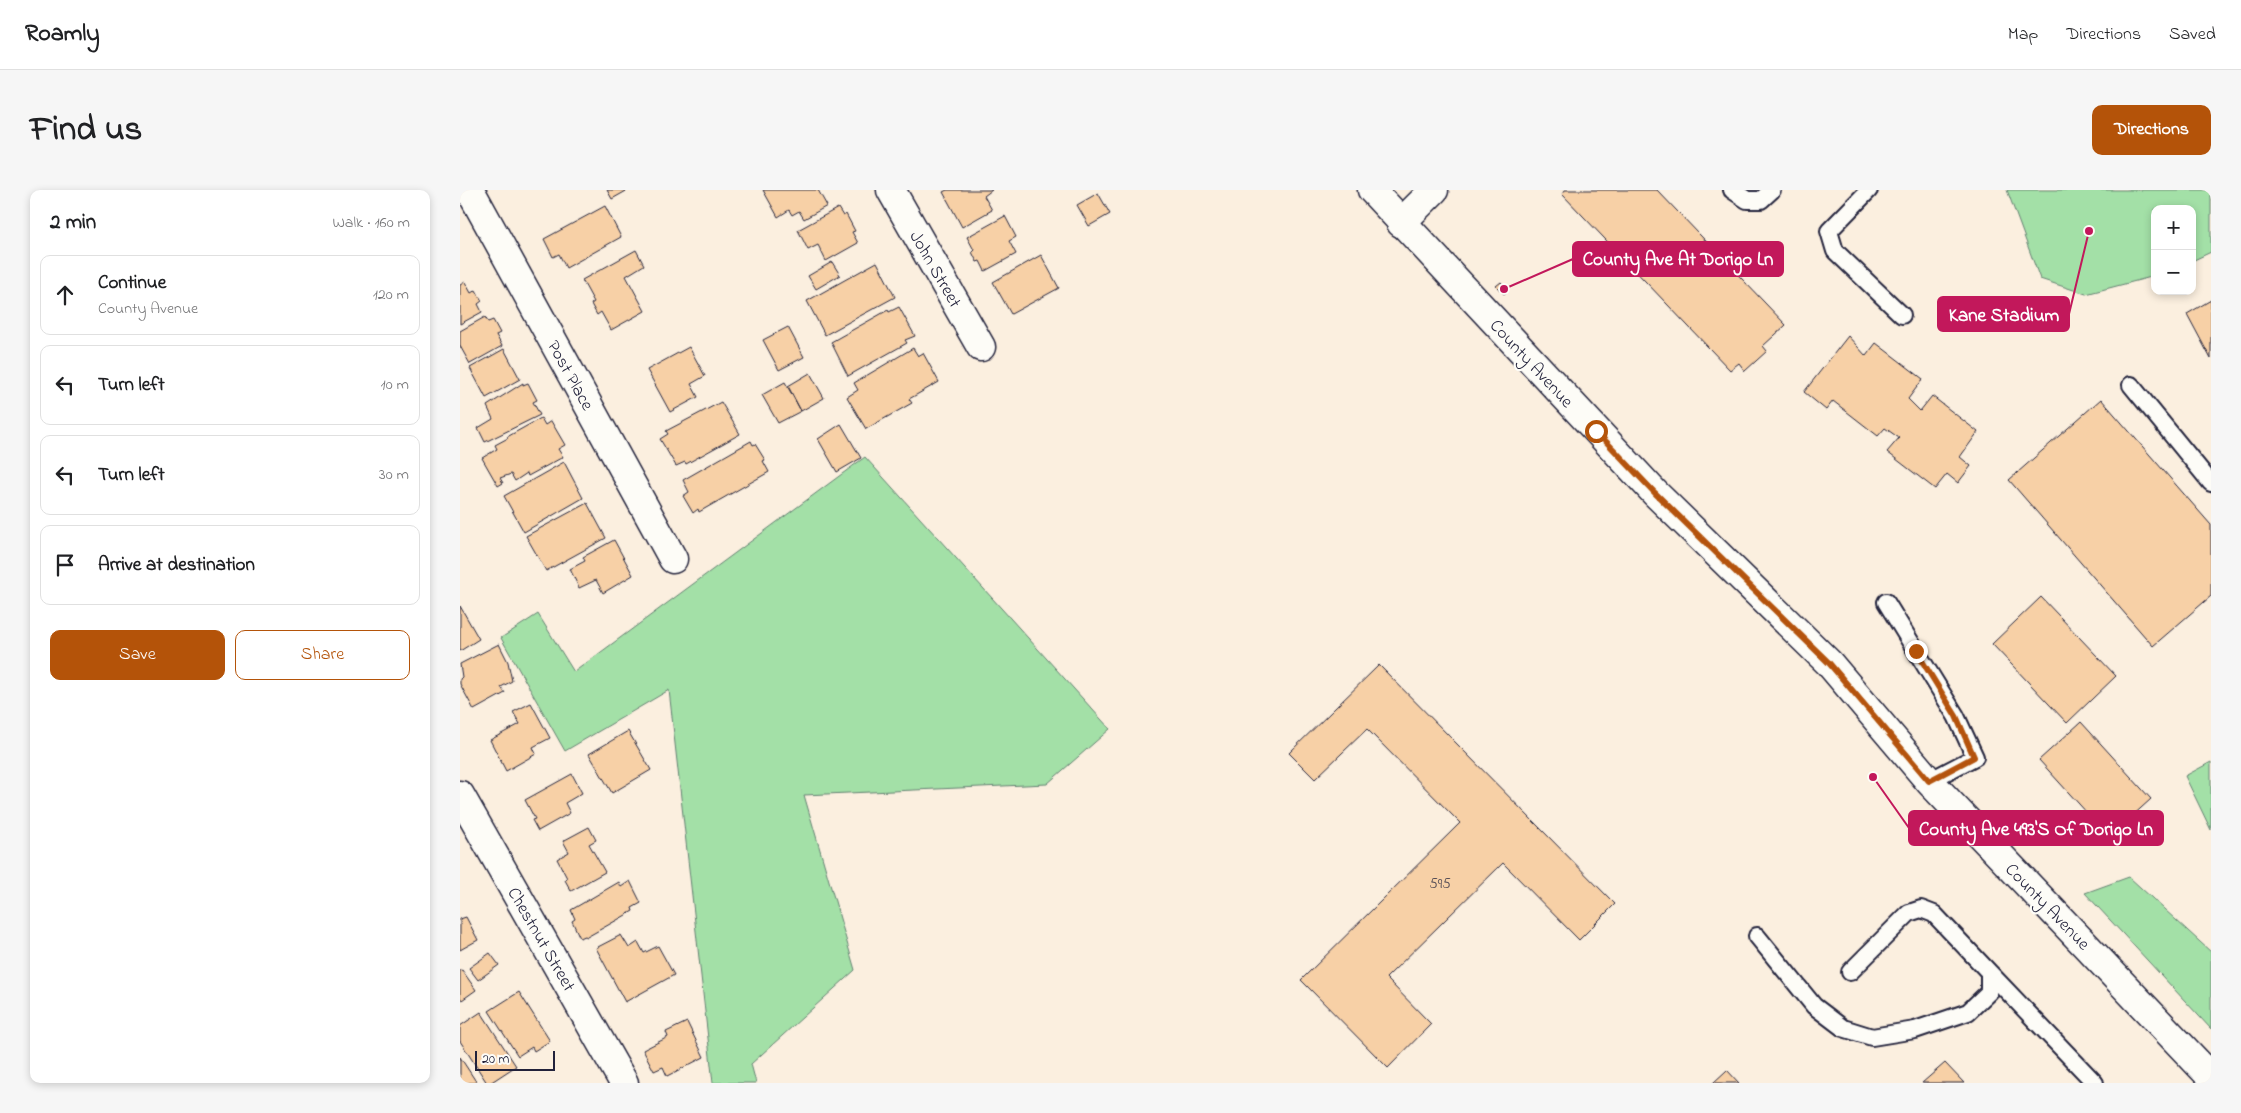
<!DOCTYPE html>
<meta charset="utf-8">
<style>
:root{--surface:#fff;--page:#f6f6f6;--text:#202124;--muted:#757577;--line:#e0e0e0;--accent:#b45309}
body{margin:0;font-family:"Indie Flower",sans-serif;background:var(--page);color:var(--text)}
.controls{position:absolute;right:15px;top:15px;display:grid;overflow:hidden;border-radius:10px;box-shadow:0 2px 8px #0003}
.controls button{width:45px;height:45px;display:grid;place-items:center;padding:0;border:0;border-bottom:1px solid var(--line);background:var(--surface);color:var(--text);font:25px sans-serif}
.scale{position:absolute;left:15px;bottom:12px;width:80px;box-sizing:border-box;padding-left:5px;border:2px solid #22223b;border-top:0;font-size:14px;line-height:18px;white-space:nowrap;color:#22223b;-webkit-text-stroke:4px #fdfcf7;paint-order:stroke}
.stop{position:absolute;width:15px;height:15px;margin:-11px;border:4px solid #b45309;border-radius:50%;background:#fff}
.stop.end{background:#b45309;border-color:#fff;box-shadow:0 1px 5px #0008}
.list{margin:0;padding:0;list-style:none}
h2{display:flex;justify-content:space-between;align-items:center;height:65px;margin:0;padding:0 20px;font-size:21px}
h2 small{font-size:16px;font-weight:400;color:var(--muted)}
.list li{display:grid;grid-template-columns:32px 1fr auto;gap:15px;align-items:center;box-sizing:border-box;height:80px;margin:0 10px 10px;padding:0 10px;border:1px solid var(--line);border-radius:10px}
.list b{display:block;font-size:19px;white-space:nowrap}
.list p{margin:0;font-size:16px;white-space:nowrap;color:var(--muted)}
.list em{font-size:16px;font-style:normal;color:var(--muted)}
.actions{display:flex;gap:10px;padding:15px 20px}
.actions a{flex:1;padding:11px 0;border:1px solid var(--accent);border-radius:10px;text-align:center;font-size:18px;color:var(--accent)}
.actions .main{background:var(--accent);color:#fff}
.icon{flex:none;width:28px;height:28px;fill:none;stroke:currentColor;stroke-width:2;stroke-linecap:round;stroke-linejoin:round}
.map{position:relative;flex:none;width:1751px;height:893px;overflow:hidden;border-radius:10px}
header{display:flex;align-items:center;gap:30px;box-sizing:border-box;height:70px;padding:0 25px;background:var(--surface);border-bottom:1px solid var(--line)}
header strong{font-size:24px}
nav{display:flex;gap:28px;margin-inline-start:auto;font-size:18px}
.intro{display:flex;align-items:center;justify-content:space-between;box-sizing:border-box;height:120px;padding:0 30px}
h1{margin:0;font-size:35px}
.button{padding:12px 22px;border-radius:10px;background:var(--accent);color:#fff;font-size:18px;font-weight:700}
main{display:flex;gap:30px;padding:0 30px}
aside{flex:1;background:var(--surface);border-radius:10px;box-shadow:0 2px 8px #0003}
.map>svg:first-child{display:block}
</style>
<header>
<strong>Roamly</strong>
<nav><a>Map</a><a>Directions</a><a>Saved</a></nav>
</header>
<div class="intro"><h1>Find us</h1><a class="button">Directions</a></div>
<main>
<aside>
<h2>2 min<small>Walk · 160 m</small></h2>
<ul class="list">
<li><svg class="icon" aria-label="ahead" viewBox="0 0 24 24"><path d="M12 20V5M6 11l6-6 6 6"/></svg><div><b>Continue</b><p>County Avenue</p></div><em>120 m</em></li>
<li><svg class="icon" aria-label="left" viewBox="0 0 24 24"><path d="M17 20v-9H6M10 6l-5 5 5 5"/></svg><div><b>Turn left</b></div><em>10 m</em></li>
<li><svg class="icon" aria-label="left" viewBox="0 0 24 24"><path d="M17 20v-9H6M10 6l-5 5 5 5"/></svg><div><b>Turn left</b></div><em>30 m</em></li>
<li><svg class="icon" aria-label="arrive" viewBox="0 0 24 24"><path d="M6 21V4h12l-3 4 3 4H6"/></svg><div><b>Arrive at destination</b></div></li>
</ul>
<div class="actions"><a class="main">Save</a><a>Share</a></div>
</aside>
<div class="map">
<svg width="1751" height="893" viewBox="0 0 1751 893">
<rect width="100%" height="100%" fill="#fbefdf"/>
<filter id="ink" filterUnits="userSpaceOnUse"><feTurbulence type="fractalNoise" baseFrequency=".02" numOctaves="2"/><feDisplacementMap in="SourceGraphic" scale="10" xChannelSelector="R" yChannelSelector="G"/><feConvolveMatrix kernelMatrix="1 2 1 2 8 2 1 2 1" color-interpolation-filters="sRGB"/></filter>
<g filter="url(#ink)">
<!-- green -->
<path fill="#a3e0a7" stroke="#628171" d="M1547,0H1751V62L1732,71V19H1695V86L1626,104L1580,89Z
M405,267L650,539L587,594L344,605L395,780L291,874L296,893H253L209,500L105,561L41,448L78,424L114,482Z
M1751,572V640L1725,586Z
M1669,687L1751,762V839L1625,703Z"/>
<!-- building -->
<path fill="#f7d0a6" stroke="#22223b" d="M147,0H168L152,9Z
M303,0H358L367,16L344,29L339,21L332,25L329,20L318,27Z
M487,0H532L524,6L532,20L502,37L483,2Z
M1105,0H1197L1326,135L1303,156L1307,161L1285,181L1279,173L1270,180L1102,4Z
M638,3L650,24L629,36L617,15Z
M145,16L161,47L106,78L99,64L93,67L84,49Z
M378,18L383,26L386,24L395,41L392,42L398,53L366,71L358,55L348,60L338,40Z
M545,26L556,47L549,51L556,64L525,81L520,71L517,72L512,62L514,60L507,47Z
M176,60L184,75L166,86L185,121L151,140L141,122L137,125L131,114L134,112L122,90Z
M581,65L599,98L551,124L533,92Z
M372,72L380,85L356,99L348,86Z
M417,72L435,107L365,145L347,111Z
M5,92L11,103L16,100L22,111L18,114L22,122L0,134V95Z
M1041,92L1048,100L1044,104L1036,96Z
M1751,110V169L1727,124Z
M439,117L455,146L445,150L447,153L388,186L371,152L428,120L429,122Z
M25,127L28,132L33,130L40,143L36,145L42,156L10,174L0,156V141Z
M328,137L344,167L319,180L303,150Z
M1388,146L1406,166L1416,153L1463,189L1448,209L1460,221L1472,206L1518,242L1500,267L1511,276L1498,293L1487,284L1475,299L1427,262L1439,248L1425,238L1418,246L1373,211L1366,220L1344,202Z
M229,157L245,186L231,194L238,207L210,222L187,180Z
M453,158L458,166L463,163L479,192L449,209L452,213L406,239L387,207L398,200L394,193Z
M44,159L60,189L26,208L10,178Z
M350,183L364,208L341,221L328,196Z
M325,192L341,221L318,233L302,205Z
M63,193V195L68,193L77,210L73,212L80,225L25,252L18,238L33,229L27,216Z
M1641,209L1751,335V406L1693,456L1549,290Z
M261,212L280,244L226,274L225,272L216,276L200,249L208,244L206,241Z
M81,228L85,235L91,231L105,255L98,259L103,267L68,286L67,283L55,291L51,284L40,288L43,293L38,296L22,268L37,259L35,255L48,248L47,247Z
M381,234L401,268L377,282L358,249Z
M291,251L293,255L295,254L305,270L303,271L309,282L239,322L238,319L233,323L223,306L229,302L223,290Z
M104,272L123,308L64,342L44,306Z
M127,313L146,348L86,381L66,346Z
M154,350L173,385L143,403L136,390L119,398L110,379L125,371L123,367Z
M1581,407L1656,486L1607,533L1532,454Z
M0,416L19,449L0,461Z
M39,454L48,472L52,491L41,497L45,503L14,520L0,494V489L2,487L0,474Z
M919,475L1155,714L1119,750L1043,673L926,788L971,834L928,878L841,790L1000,633L907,539L855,589L829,563Z
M71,513L90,548L73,557L76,564L46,581L30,550L60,534L53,522Z
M1621,532L1691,609L1649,647L1579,570Z
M168,541L191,580L152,603L129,564Z
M112,584L122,603L105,613L110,623L78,641L72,630L75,629L65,610Z
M129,637L136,650L129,654L145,682L111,701L105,690L107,688L97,669L109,662L103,651Z
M170,691L181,713L172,718L173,721L127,747L125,746L120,748L112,731L115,729L111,720L159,692L161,697Z
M6,727L18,750L0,760V729Z
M161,745L169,758L178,752L184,763L198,756L214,785L165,812L136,758Z
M30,763L39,775L18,790L9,778Z
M2,780L16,800L2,810L0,807V781Z
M59,802L90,851L74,861L72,857L58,866L29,821Z
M21,822L56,876L30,893H27L0,851V836Z
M227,832L244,867L207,886L203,877L194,881L183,860L208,847L206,842Z
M0,867L17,893H0Z
M1485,873L1504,893H1462Z
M1267,880L1279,893H1253Z"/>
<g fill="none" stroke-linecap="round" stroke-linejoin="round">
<defs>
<path id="lane" d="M1272,0L1287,10H1301L1312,0
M1409,0L1369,41L1375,61L1442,125
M1671,195L1751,293
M1426,412L1496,526L1515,567L1469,591
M1297,746L1354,816L1383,838L1412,847L1455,840L1508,822L1529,802V782L1474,724L1461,719L1449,723L1390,782
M1529,782L1635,893"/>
<path id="street" d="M10,0L213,369
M431,0L521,157
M941,33L974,0
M0,605L164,893"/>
<path id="secondary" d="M912,0L1195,303L1369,473L1469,591L1751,887"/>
</defs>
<!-- lane casing -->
<use href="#lane" stroke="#22223b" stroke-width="20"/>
<!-- street casing -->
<use href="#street" stroke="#22223b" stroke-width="31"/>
<!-- secondary casing -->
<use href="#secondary" stroke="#22223b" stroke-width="31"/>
<!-- lane -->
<use href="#lane" stroke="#fdfcf7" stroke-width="16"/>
<!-- street -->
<use href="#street" stroke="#fdfcf7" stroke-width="28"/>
<!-- secondary -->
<use href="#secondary" stroke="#fdfcf7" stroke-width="28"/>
</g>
</g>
<g fill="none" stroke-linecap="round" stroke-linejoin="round" filter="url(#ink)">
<!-- route -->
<path stroke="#b45309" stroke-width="6" d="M1136,241L1195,303L1369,473L1469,591L1514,567L1496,526L1456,461"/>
</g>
<g text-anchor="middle" stroke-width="4.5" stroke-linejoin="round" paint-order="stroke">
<!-- number labels -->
<g font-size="15" fill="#574e56">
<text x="980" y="698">595</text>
</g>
<!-- street labels -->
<g font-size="18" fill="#22223b" stroke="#fdfcf7">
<text transform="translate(476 79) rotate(60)" y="6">John Street</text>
<text transform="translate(1072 173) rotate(47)" y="6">County Avenue</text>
<text transform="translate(111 185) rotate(61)" y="6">Post Place</text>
<text transform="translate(1588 716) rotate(46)" y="6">County Avenue</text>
<text transform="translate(82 749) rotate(60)" y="6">Chestnut Street</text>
</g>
</g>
<!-- callouts -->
<path fill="none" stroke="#c2185b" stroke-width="2" d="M1044 99L1113 69M1629 41L1609 124M1413 587L1449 638"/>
<g fill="#c2185b" stroke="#fdfcf7" stroke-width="2">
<circle cx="1044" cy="99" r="5"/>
<circle cx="1629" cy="41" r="5"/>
<circle cx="1413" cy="587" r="5"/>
</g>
<g fill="#c2185b" stroke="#c2185b" stroke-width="2">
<rect x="1113" y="52" width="210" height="34" rx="5"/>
<rect x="1478" y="107" width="131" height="34" rx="5"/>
<rect x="1449" y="621" width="254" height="34" rx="5"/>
</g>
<g font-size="19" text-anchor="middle" font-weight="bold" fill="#fff">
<text x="1218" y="75">County Ave At Dorigo Ln</text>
<text x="1544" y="131">Kane Stadium</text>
<text x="1576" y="645">County Ave 493'S Of Dorigo Ln</text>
</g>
</svg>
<div class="controls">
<button>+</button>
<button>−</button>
</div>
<div class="scale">20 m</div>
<div class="stop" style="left:1136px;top:241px"></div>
<div class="stop end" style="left:1456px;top:461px"></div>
</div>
</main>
